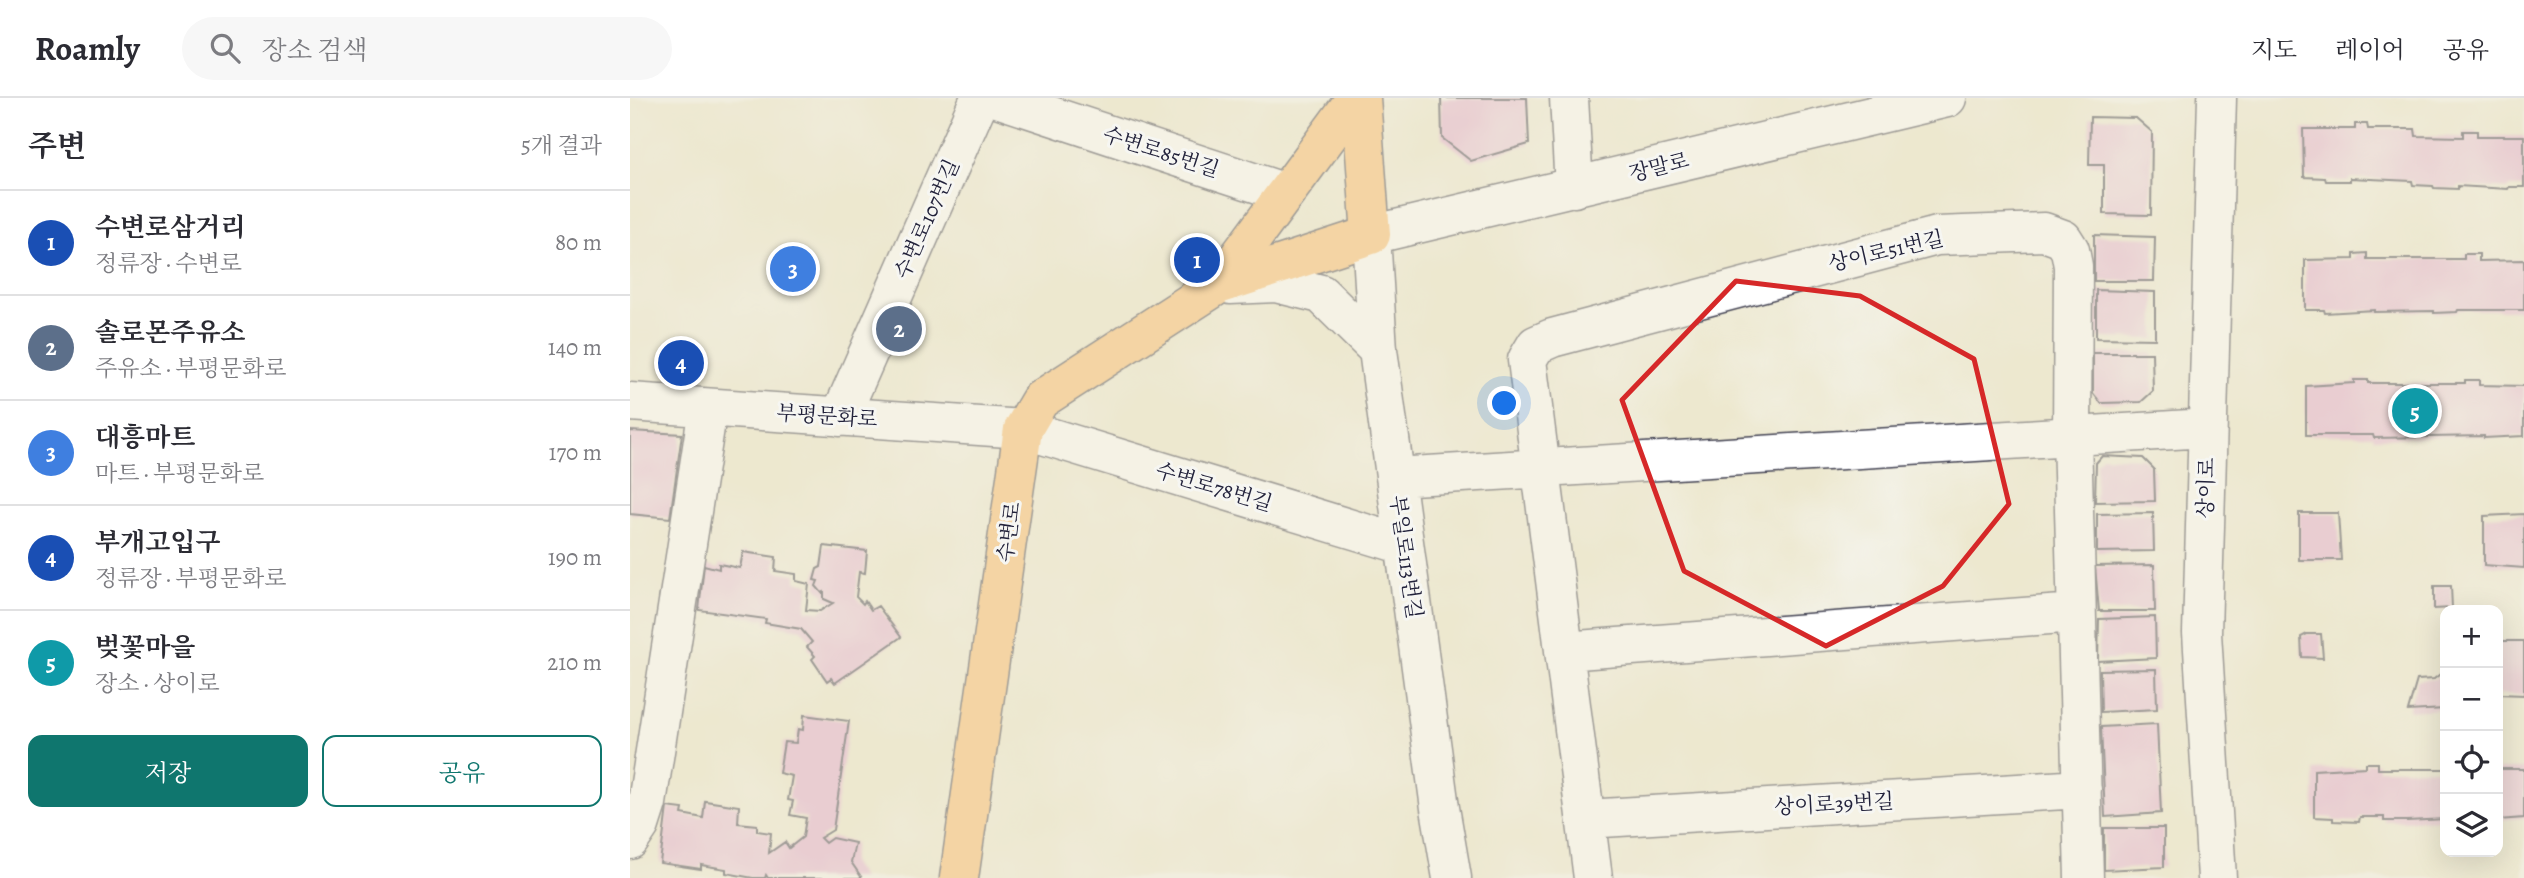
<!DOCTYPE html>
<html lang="ko">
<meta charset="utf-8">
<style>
:root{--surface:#fff;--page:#f7f7f7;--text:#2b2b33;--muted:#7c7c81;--line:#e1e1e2;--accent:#0f766e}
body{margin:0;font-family:Alegreya,"Noto Serif KR",serif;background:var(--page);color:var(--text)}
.controls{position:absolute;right:21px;bottom:21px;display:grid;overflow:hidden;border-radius:14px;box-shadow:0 7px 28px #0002}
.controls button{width:63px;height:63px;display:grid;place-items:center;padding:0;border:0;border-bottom:2px solid var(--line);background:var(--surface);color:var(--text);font:35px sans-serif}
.you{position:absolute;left:875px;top:306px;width:24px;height:24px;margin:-18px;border:5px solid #fff;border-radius:50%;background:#1a73e8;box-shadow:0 0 0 10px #1a73e833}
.badge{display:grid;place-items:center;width:46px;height:46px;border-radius:50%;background:var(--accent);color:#fff;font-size:23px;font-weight:700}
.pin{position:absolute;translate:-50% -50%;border:4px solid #fff;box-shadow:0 2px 7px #0006}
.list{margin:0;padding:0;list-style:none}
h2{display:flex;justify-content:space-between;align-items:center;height:91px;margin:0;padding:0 28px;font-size:30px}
h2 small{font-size:23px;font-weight:400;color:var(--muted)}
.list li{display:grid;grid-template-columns:46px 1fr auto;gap:21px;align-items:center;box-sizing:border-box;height:105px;padding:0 28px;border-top:2px solid var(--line)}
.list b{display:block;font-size:26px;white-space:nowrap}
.list p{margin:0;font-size:23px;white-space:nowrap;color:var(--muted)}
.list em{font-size:23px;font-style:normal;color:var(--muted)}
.actions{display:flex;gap:14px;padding:21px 28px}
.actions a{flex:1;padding:16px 0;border:2px solid var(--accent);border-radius:14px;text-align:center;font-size:24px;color:var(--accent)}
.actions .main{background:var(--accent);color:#fff}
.icon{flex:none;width:38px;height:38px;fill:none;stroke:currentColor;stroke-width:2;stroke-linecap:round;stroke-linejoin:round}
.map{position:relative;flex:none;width:1894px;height:780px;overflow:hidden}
header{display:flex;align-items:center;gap:42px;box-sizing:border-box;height:98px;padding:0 35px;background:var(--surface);border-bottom:2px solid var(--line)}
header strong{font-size:33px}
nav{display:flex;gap:38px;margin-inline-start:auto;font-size:24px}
.search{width:490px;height:63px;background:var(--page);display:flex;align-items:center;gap:18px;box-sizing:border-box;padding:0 24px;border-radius:38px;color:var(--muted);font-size:26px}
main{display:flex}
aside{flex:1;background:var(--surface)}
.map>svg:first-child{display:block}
</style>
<header>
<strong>Roamly</strong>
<div class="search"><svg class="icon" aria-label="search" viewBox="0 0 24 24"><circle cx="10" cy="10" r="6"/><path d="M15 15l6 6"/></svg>장소 검색</div>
<nav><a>지도</a><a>레이어</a><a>공유</a></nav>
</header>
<main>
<aside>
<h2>주변<small>5개 결과</small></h2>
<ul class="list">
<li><span class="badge" style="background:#1a4fb4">1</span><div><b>수변로삼거리</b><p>정류장 · 수변로</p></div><em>80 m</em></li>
<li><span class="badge" style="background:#5c6f8a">2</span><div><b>솔로몬주유소</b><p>주유소 · 부평문화로</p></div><em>140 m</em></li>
<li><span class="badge" style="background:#3f7fe0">3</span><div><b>대흥마트</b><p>마트 · 부평문화로</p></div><em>170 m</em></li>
<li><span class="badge" style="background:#1a4fb4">4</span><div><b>부개고입구</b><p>정류장 · 부평문화로</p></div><em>190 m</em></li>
<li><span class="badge" style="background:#0f9aa8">5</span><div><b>벚꽃마을</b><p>장소 · 상이로</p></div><em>210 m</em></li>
</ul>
<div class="actions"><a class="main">저장</a><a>공유</a></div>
</aside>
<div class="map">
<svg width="1894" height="780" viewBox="0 0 1894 780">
<rect width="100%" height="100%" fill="#f6f6f2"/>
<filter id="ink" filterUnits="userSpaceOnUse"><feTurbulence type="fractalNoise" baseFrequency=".0143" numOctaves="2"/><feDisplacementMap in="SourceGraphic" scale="14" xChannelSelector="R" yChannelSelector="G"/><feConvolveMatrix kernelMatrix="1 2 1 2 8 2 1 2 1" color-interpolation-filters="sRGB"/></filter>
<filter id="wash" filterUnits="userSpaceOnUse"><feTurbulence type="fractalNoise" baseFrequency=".00686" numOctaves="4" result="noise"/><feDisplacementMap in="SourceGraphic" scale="28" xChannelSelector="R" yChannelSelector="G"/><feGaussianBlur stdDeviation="1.57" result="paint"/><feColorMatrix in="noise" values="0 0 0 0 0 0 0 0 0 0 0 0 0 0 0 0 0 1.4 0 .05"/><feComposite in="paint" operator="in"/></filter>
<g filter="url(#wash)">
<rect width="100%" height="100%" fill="#ede8cf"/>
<g id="blocks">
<!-- building -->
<path fill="#e4add3" d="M811,0H897L899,46L841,63L812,40Z
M1460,19L1506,20L1522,34L1521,117L1474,116V67H1459Z
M1725,26H1737L1738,31H1785L1786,38L1833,39V33H1847V38H1894V89H1879L1878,91L1828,88V91L1804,90L1803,88L1783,87L1782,83L1720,80V83H1696L1695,80L1674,79L1673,31H1725Z
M1464,137L1525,139L1524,183H1464Z
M1737,155V161H1834V156H1849V163L1894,162V212H1828L1827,214L1804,215V213L1744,214V212L1695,215L1694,212H1675V162L1724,161V156Z
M1466,192L1525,194V241L1466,240Z
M1463,255H1522L1523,293L1511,304L1471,305L1463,295Z
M1724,282H1738V285H1835V282H1849V287L1894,288V338L1854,340V338L1744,340L1743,337H1676V288L1724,285Z
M0,333L52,336L40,420L0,416Z
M1472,358L1513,360L1524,371L1525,403L1465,404L1466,365Z
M1523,415L1524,453L1467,454V416Z
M1669,415H1708L1711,462H1669Z
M1894,416V470L1854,467V418Z
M194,448L237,453L235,475L229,474L226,499L233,506L235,503L241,512L248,508L271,539L205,585L201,580L197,583L182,561L185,558L177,549L182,544L171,531L135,525L136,521L69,512L74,467L89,471V466L110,470L113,454L146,459L145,473L166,476V483L179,486L176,512L190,513L203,505L194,501V494L192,495L186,488L188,483L184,482L187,471L191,469Z
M1524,467L1525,513H1469L1465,468Z
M1804,488H1821L1822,510L1804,511Z
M1525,519L1526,560L1468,563L1469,521Z
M1677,536H1691L1693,560L1672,559L1671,539Z
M1868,543H1894V597L1868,596Z
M1526,571L1527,611L1471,614L1470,572Z
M1815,572V611L1778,613L1787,582L1804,581Z
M174,617L219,623L203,732L190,740L195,745L202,740L225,745L221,764L232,780H138L136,777L135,780H123L96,775V771L71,767V771L30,765L37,709L53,711L52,716L73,720L75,703L109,708L108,725L127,727V733L141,735L139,755L155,744L159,750L173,739L176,720L160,717L163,703L158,702L162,678L149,675L154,644L166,645L168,631L173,632Z
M1527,626L1531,715L1475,719L1471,629Z
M1736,665H1748V671H1815V721L1777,723H1754V719H1730L1729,724L1703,723V720L1684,719V672L1736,669Z
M1868,671H1894V720L1868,722Z
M1474,730H1534V769L1474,772Z"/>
</g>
</g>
<g filter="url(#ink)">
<use href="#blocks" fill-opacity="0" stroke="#404051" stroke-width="2"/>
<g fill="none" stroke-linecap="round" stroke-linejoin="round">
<defs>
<path id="minor" d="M367,0L656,95
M939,0L944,90
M1587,0L1572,535L1587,780
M600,187L646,185L691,196L748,252
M0,304L393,331L774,447
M210,319L350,0
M765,379L1577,330
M934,553L1446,515
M956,721L1452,691
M0,742L10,727L17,705L78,310
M822,780L810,710L748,252L741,137L1317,0
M963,780L897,262L906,247L922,240L1307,138L1414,134L1433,141L1440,152L1443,168L1442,338L1454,780"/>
<path id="major" d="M588,187L726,0
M329,780L393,331L410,302L588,187L741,137L731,0"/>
</defs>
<!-- minor casing -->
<use href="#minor" stroke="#404051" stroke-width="41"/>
<!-- major casing -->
<use href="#major" stroke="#404051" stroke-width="41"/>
<!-- minor -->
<use href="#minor" stroke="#fff" stroke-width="38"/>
<!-- major -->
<use href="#major" stroke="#fcbd6f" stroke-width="38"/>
</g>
</g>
<!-- marked area -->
<path d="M0 0H1894V780H0ZM1106,183L1230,198L1344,261L1379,406L1313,488L1196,548L1054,473L992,302Z" fill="#ede8cf" fill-opacity=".55" fill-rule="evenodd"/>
<path fill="none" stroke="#d62828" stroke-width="5" stroke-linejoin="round" d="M1106,183L1230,198L1344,261L1379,406L1313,488L1196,548L1054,473L992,302Z"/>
<g text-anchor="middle" stroke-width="6" stroke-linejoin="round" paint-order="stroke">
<!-- street labels -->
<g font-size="21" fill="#22223b" stroke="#f6f6f2">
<text transform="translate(531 54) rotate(18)" y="7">수변로85번길</text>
<text transform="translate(1029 69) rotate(-14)" y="7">장말로</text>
<text transform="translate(297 121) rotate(-66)" y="7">수변로107번길</text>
<text transform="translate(1256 153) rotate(-13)" y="7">상이로51번길</text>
<text transform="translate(197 318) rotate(4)" y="7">부평문화로</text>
<text transform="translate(584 389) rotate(17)" y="7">수변로78번길</text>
<text transform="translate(1576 390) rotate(-88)" y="7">상이로</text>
<text transform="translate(379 434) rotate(-82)" y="7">수변로</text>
<text transform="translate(776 459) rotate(82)" y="7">부일로113번길</text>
<text transform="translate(1204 706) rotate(-3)" y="7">상이로39번길</text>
</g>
</g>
</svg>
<div class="controls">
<button>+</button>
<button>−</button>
<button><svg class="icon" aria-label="locate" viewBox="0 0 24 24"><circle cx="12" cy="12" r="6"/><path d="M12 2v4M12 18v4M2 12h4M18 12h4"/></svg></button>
<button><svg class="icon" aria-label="layers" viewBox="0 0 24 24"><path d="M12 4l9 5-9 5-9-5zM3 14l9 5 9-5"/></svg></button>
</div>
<div class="you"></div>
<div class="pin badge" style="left:567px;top:162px;background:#1a4fb4">1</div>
<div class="pin badge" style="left:269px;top:231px;background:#5c6f8a">2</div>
<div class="pin badge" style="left:163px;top:171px;background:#3f7fe0">3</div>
<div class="pin badge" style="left:51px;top:265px;background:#1a4fb4">4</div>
<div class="pin badge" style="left:1785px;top:313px;background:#0f9aa8">5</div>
</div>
</main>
